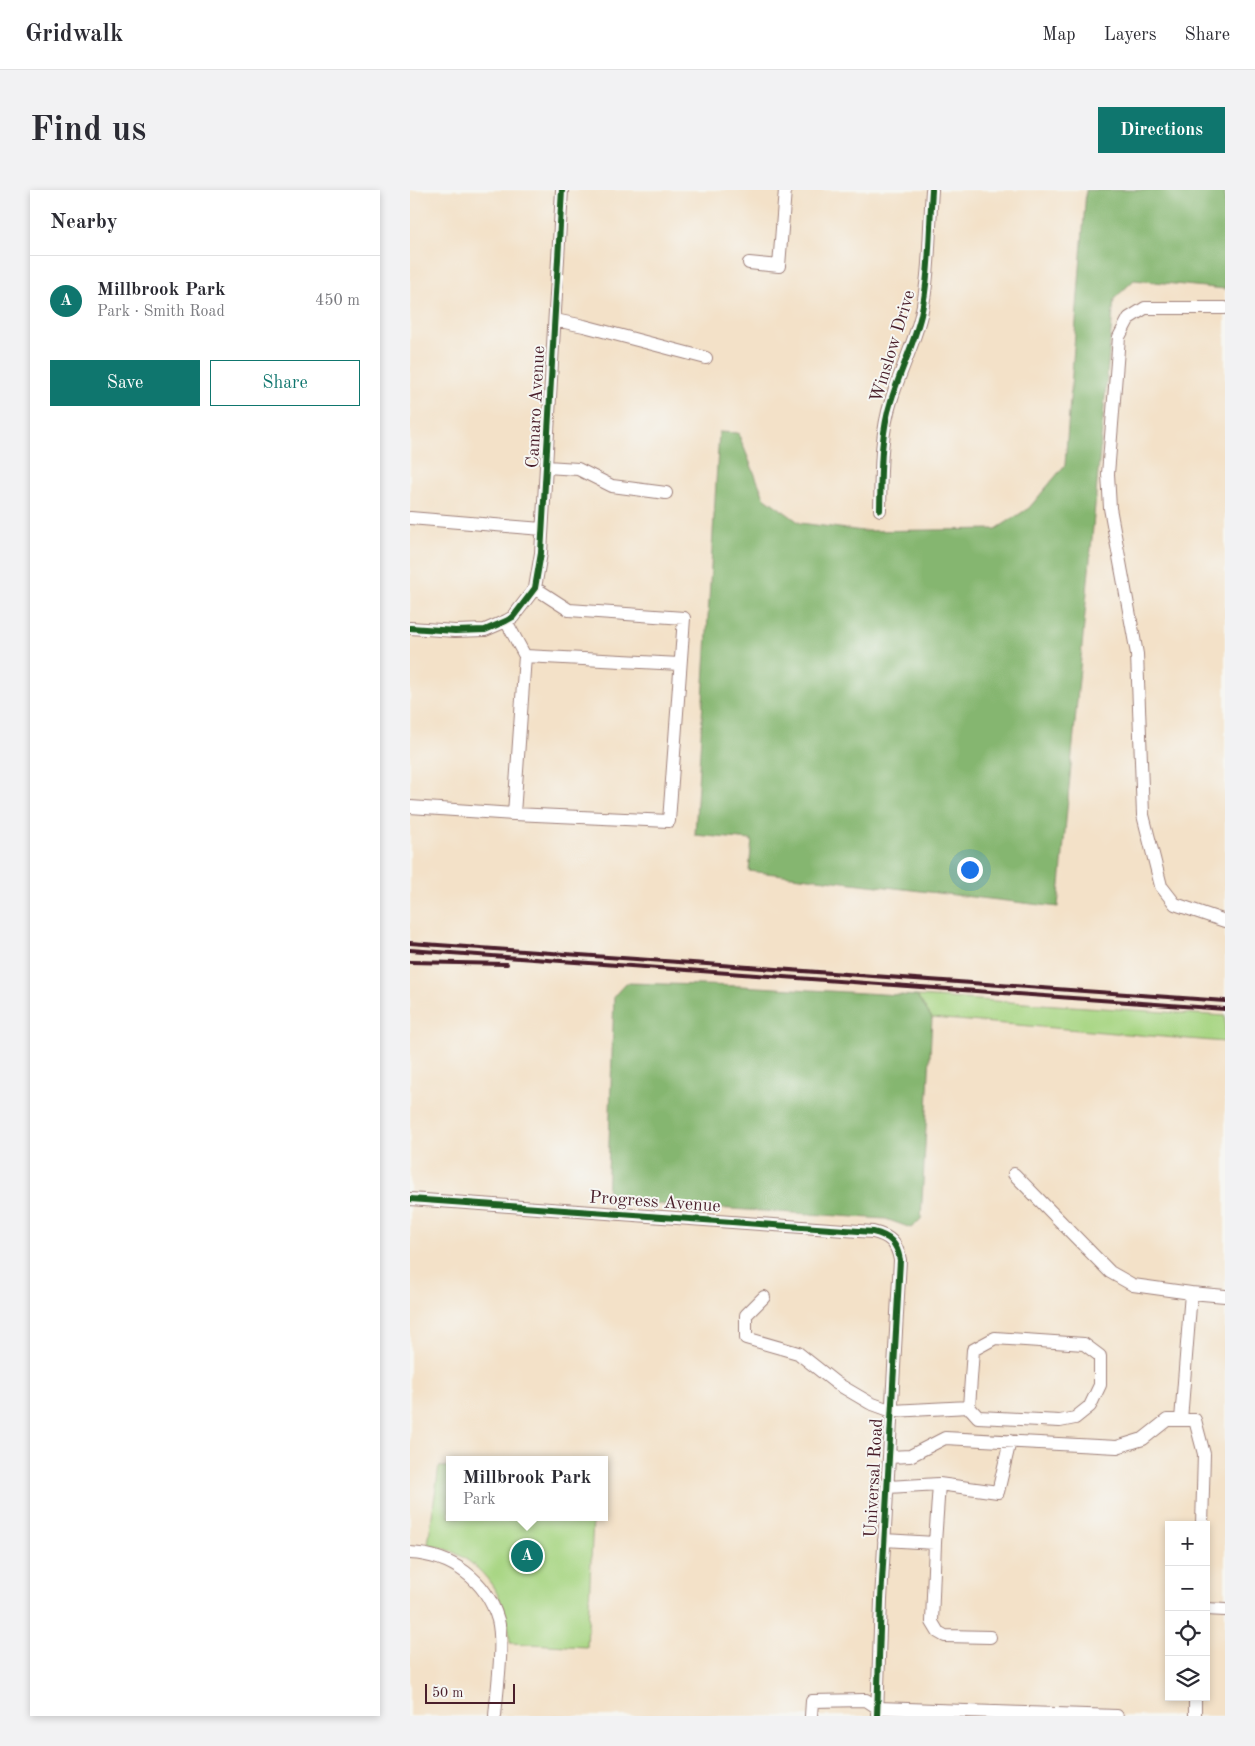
<!DOCTYPE html>
<meta charset="utf-8">
<style>
:root{--surface:#fff;--page:#f2f2f3;--text:#2b2b33;--muted:#7c7c81;--line:#e1e1e2;--accent:#0f766e}
body{margin:0;font-family:"Old Standard TT",serif;background:var(--page);color:var(--text)}
.controls{position:absolute;right:15px;bottom:15px;display:grid;overflow:hidden;border-radius:0px;box-shadow:0 2px 8px #0003}
.controls button{width:45px;height:45px;display:grid;place-items:center;padding:0;border:0;border-bottom:1px solid var(--line);background:var(--surface);color:var(--text);font:25px sans-serif}
.scale{position:absolute;left:15px;bottom:12px;width:90px;box-sizing:border-box;padding-left:5px;border:2px solid #4a1f2b;border-top:0;font-size:14px;line-height:18px;white-space:nowrap;color:#4a1f2b;-webkit-text-stroke:4px #f6f6f2;paint-order:stroke}
.you{position:absolute;left:559px;top:679px;width:18px;height:18px;margin:-12px;border:4px solid #fff;border-radius:50%;background:#1a73e8;box-shadow:0 0 0 8px #1a73e833}
.badge{display:grid;place-items:center;width:32px;height:32px;border-radius:50%;background:var(--accent);color:#fff;font-size:16px;font-weight:700}
.pin{position:absolute;translate:-50% -50%;border:2px solid #fff;box-shadow:0 1px 5px #0006}
.popup{position:absolute;left:36px;top:1266px;width:162px;height:65px;box-sizing:border-box;display:grid;place-content:center;border-radius:0px;background:var(--surface);filter:drop-shadow(0 1px 4px #0005);font-size:16px;white-space:nowrap;color:var(--muted)}
.popup b{font-size:19px;color:var(--text)}
.popup::after{content:'';position:absolute;left:50%;top:100%;margin-left:-10px;border:10px solid transparent;border-top-color:var(--surface)}
.list{margin:0;padding:0;list-style:none}
h2{display:flex;justify-content:space-between;align-items:center;height:65px;margin:0;padding:0 20px;font-size:21px}
h2 small{font-size:16px;font-weight:400;color:var(--muted)}
.list li{display:grid;grid-template-columns:32px 1fr auto;gap:15px;align-items:center;box-sizing:border-box;height:90px;padding:0 20px;border-top:1px solid var(--line)}
.list b{display:block;font-size:19px;white-space:nowrap}
.list p{margin:0;font-size:16px;white-space:nowrap;color:var(--muted)}
.list em{font-size:16px;font-style:normal;color:var(--muted)}
.actions{display:flex;gap:10px;padding:15px 20px}
.actions a{flex:1;padding:11px 0;border:1px solid var(--accent);border-radius:0px;text-align:center;font-size:18px;color:var(--accent)}
.actions .main{background:var(--accent);color:#fff}
.icon{flex:none;width:28px;height:28px;fill:none;stroke:currentColor;stroke-width:2;stroke-linecap:round;stroke-linejoin:round}
.map{position:relative;flex:none;width:815px;height:1526px;overflow:hidden;border-radius:0px}
header{display:flex;align-items:center;gap:30px;box-sizing:border-box;height:70px;padding:0 25px;background:var(--surface);border-bottom:1px solid var(--line)}
header strong{font-size:24px}
nav{display:flex;gap:28px;margin-inline-start:auto;font-size:18px}
.intro{display:flex;align-items:center;justify-content:space-between;box-sizing:border-box;height:120px;padding:0 30px}
h1{margin:0;font-size:35px}
.button{padding:12px 22px;border-radius:0px;background:var(--accent);color:#fff;font-size:18px;font-weight:700}
main{display:flex;gap:30px;padding:0 30px}
aside{flex:1;background:var(--surface);border-radius:0px;box-shadow:0 2px 8px #0003}
.map>svg:first-child{display:block}
</style>
<header>
<strong>Gridwalk</strong>
<nav><a>Map</a><a>Layers</a><a>Share</a></nav>
</header>
<div class="intro"><h1>Find us</h1><a class="button">Directions</a></div>
<main>
<aside>
<h2>Nearby<small></small></h2>
<ul class="list">
<li><span class="badge">A</span><div><b>Millbrook Park</b><p>Park · Smith Road</p></div><em>450 m</em></li>
</ul>
<div class="actions"><a class="main">Save</a><a>Share</a></div>
</aside>
<div class="map">
<svg width="815" height="1526" viewBox="0 0 815 1526">
<rect width="100%" height="100%" fill="#f6f6f2"/>
<filter id="ink" filterUnits="userSpaceOnUse"><feTurbulence type="fractalNoise" baseFrequency=".02" numOctaves="2"/><feDisplacementMap in="SourceGraphic" scale="10" xChannelSelector="R" yChannelSelector="G"/><feConvolveMatrix kernelMatrix="1 2 1 2 8 2 1 2 1" color-interpolation-filters="sRGB"/></filter>
<filter id="wash" filterUnits="userSpaceOnUse"><feTurbulence type="fractalNoise" baseFrequency=".0096" numOctaves="4" result="noise"/><feDisplacementMap in="SourceGraphic" scale="20" xChannelSelector="R" yChannelSelector="G"/><feGaussianBlur stdDeviation="1.12" result="paint"/><feColorMatrix in="noise" values="0 0 0 0 0 0 0 0 0 0 0 0 0 0 0 0 0 1.4 0 .05"/><feComposite in="paint" operator="in"/></filter>
<g filter="url(#wash)">
<rect width="100%" height="100%" fill="#f3e1c8"/>
<!-- green -->
<path fill="#a7d582" stroke="#787a56" d="M507,806L815,826V852L522,828Z
M29,1277H39V1327H183L177,1457L100,1453C99,1404 67,1363 18,1354Z"/>
<!-- forest -->
<path fill="#85b670" stroke="#686a4e" d="M676,0H815V99L724,90L704,109L648,717L339,681L342,650L285,645L309,242L328,243L354,307L390,333L453,341L586,339L619,318L655,275Z
M216,793L330,796L507,806L522,828L511,1029L501,1038L476,1029L197,1011L204,806Z"/>
</g>
<g filter="url(#ink)">
<g fill="none" stroke-linecap="round" stroke-linejoin="round">
<defs>
<path id="minor" d="M339,73L369,76L375,0
M815,118H735L719,128L709,147L698,284L700,318L727,464L733,625L751,696L765,714L815,731
M145,130L174,136L296,168
M136,277L168,279L202,296L256,303
M470,320C471,284 470,245 481,211C490,181 504,154 511,125C520,84 519,41 522,0
M0,328L132,339
M96,431L115,466L104,624L259,631L274,428L159,420L125,398
M0,438L45,441L75,440L96,431L103,427L125,398L131,363L152,0
M115,466L270,474
M0,617L104,624
M604,984L700,1082L723,1095L781,1103
M0,1009L463,1042C480,1046 487,1053 490,1070L471,1410L467,1526
M354,1107L336,1125V1148L388,1163L426,1193L460,1213L482,1221L559,1217L563,1160L585,1148L674,1154L690,1166V1195L680,1216L665,1228L650,1231L568,1227L559,1217
M771,1230L781,1103L815,1106
M479,1267L500,1266L535,1248L707,1257L733,1249L757,1230H785L794,1264L792,1335
M478,1297L529,1294L588,1302L600,1251
M474,1350L525,1353L522,1432L528,1442L535,1446L580,1447
M525,1353L529,1294
M0,1363C41,1365 76,1389 88,1430C94,1454 87,1500 85,1526
M796,1419L815,1420
M401,1526L402,1511L456,1510L468,1518L707,1526
M785,1526V1507"/>
</defs>
<!-- minor casing -->
<use href="#minor" stroke="#9e807a" stroke-width="14"/>
<!-- minor -->
<use href="#minor" stroke="#fff" stroke-width="12"/>
<!-- rail -->
<path stroke="#4a1f2b" stroke-width="4" d="M0,753L815,811
M0,760L815,819
M0,772L97,774"/>
<defs>
<path id="cycleway" d="M470,320C471,284 470,245 481,211C490,181 504,154 511,125C520,84 519,41 522,0
M0,438L45,441L75,440L96,431L103,427L125,398L131,363L152,0
M0,1009L463,1042C480,1046 487,1053 490,1070L471,1410L467,1526"/>
</defs>
<!-- cycleway casing -->
<use href="#cycleway" stroke="#f6f6f2" stroke-width="9"/>
<!-- cycleway -->
<use href="#cycleway" stroke="#1b5e20" stroke-width="6"/>
</g>
</g>
<g text-anchor="middle" stroke-width="4" stroke-linejoin="round" paint-order="stroke">
<!-- street labels -->
<g font-size="18" fill="#4a1f2b" stroke="#f6f6f2">
<text transform="translate(482 156) rotate(-73)" y="6">Winslow Drive</text>
<text transform="translate(125 217) rotate(-87)" y="6">Camaro Avenue</text>
<text transform="translate(245 1011) rotate(4)" y="6">Progress Avenue</text>
<text transform="translate(463 1288) rotate(-87)" y="6">Universal Road</text>
</g>
</g>
</svg>
<div class="controls">
<button>+</button>
<button>−</button>
<button><svg class="icon" aria-label="locate" viewBox="0 0 24 24"><circle cx="12" cy="12" r="6"/><path d="M12 2v4M12 18v4M2 12h4M18 12h4"/></svg></button>
<button><svg class="icon" aria-label="layers" viewBox="0 0 24 24"><path d="M12 4l9 5-9 5-9-5zM3 14l9 5 9-5"/></svg></button>
</div>
<div class="scale">50 m</div>
<div class="you"></div>
<div class="pin badge" style="left:117px;top:1366px">A</div>
<div class="popup"><b>Millbrook Park</b>Park</div>
</div>
</main>
